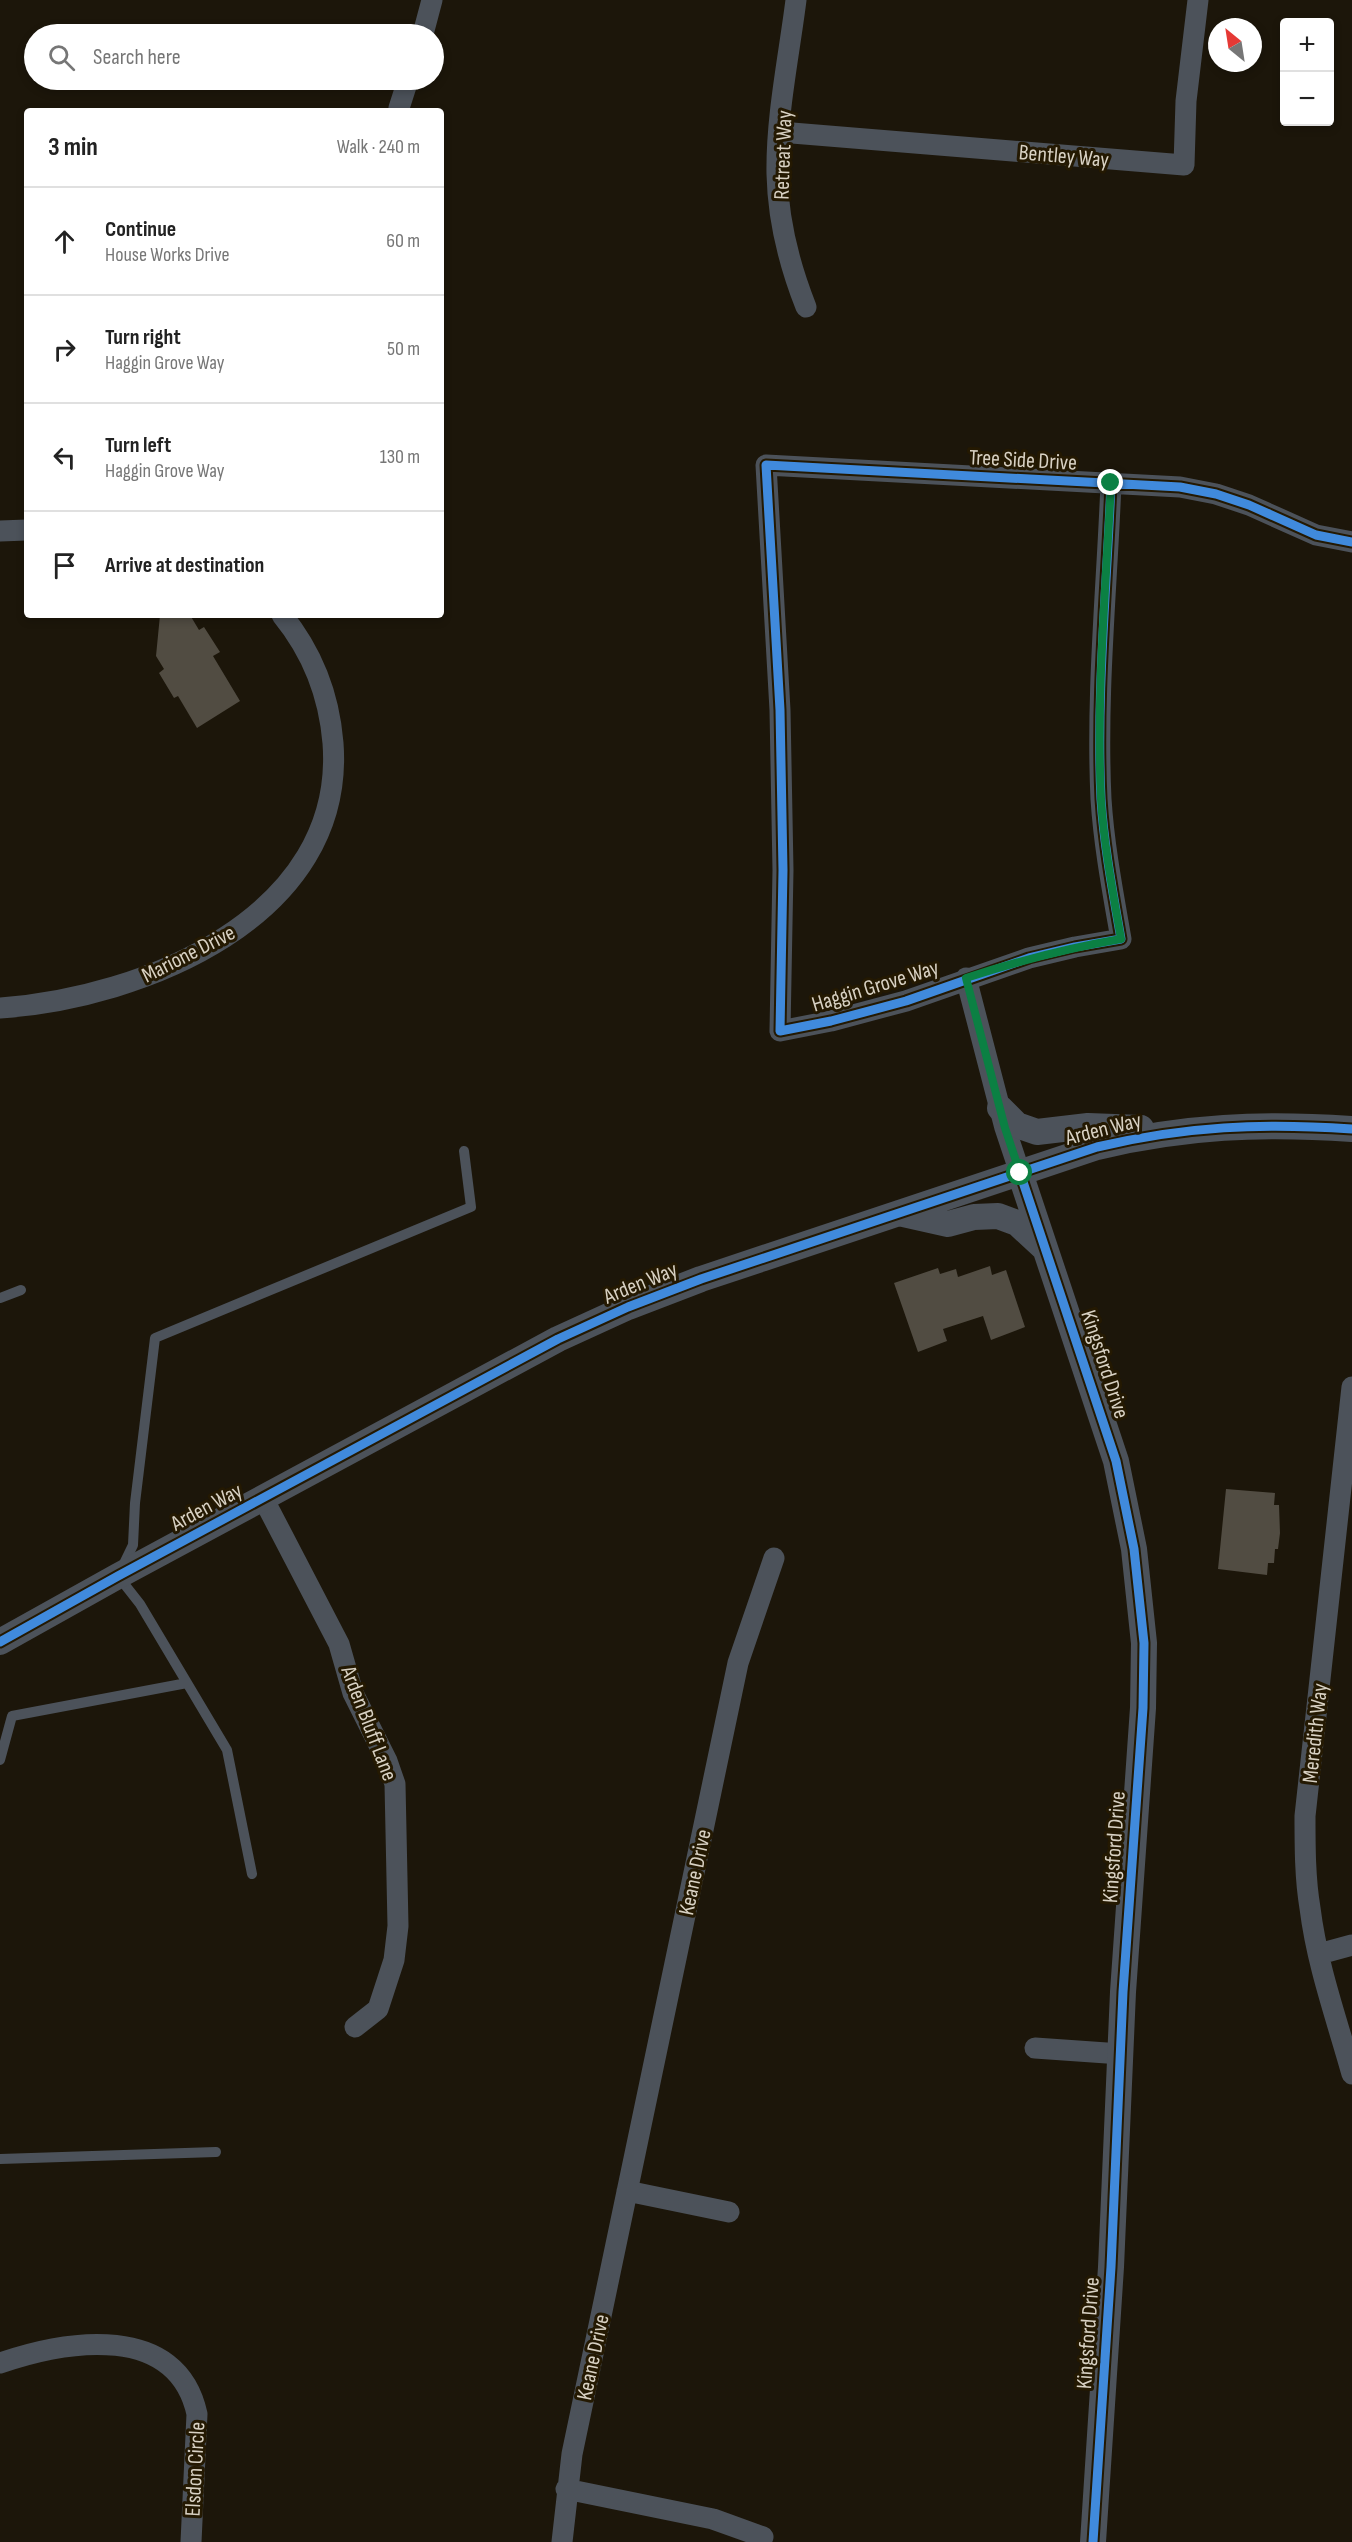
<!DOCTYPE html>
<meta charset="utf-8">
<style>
:root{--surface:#fff;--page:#f2f2f2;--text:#222;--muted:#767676;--line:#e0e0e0}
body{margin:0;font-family:"Sofia Sans Condensed",sans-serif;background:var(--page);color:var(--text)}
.controls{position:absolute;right:18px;top:18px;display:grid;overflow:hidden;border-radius:6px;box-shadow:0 3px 9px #0003}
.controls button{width:54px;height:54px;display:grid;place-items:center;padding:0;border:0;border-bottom:2px solid var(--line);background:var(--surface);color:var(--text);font:30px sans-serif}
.compass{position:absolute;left:1208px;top:18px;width:54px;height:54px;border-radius:50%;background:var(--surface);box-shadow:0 3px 9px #0003;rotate:330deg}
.stop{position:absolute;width:18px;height:18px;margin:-14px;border:4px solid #0b8043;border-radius:50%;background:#fff}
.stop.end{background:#0b8043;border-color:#fff;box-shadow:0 2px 6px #0008}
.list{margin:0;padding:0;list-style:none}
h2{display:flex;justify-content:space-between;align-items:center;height:78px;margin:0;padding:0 24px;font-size:26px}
h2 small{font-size:20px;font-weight:400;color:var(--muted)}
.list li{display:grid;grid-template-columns:39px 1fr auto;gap:18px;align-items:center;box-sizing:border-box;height:108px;padding:0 24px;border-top:2px solid var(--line)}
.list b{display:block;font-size:22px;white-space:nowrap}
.list p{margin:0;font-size:20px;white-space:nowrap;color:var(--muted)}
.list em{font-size:20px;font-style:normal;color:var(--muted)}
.icon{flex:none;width:33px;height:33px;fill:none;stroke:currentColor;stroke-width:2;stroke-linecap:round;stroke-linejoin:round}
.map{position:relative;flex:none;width:1352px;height:2542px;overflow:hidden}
.search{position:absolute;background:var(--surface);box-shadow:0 3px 9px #0003;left:24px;top:24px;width:420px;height:66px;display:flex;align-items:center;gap:15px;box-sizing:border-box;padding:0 21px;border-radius:33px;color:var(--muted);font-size:22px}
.panel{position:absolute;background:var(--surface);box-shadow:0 3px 9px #0003;left:24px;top:108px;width:420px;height:510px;border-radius:6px}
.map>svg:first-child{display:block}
</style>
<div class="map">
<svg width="1352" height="2542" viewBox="0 0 1352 2542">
<rect width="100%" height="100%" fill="#1c160a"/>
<!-- building -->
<path fill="#514c42" d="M160,615L183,618L190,615L199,630L204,627L220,652L213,656L240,701L197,728L178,696L174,698L159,673L164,669L156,656Z
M990,1266L992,1275L1006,1270L1025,1327L991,1340L983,1316L943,1329L947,1341L918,1352L894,1283L938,1268L940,1274L956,1269L958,1277Z
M1226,1489L1275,1493L1274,1505H1279L1280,1533L1278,1549H1275L1274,1563H1268L1267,1575L1218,1569Z"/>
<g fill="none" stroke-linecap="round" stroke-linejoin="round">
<!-- service -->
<path stroke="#4c525a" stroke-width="10" d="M0,1298L21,1290
M0,1760L12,1716L187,1683
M252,1874L227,1750L140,1604L118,1576L133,1545L135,1503L155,1338L471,1207L464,1151
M0,2159L216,2152"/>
<!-- minor -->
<path stroke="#4c525a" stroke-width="21" d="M796,0C789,56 776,117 777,174C778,221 789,264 806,307
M423,34L432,0
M399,108L408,80
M780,132L1184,165L1186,101L1198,0
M1111,483C1107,587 1096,694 1101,799C1104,846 1113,893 1121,939L1075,947L1029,958L906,1001L831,1021L780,1031L783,870L780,710L766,465L1180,487L1216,494L1249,505L1316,535L1352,542
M0,531L27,530
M966,978L1005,1128L1020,1173
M0,1008C143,998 346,917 333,743C329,694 313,653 282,615
M1352,1387L1305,1816C1305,1847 1305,1878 1310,1908C1317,1965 1337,2020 1352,2074
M263,1498L339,1644L353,1693L387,1761L395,1784L398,1926L394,1960L378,2009L355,2027
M1319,1954L1352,1945
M1035,2048L1121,2054
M627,2191L729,2212
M0,2363C67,2340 177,2322 197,2414L191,2542
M566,2489L713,2519L763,2537
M562,2542L572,2454L738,1663L774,1558"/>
<!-- tertiary -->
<path stroke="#4c525a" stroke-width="26" d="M1000,1108L1017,1125L1037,1132L1088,1126L1141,1128
M1020,1173L1116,1461L1134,1549L1144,1643L1143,1708L1123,1992L1111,2267L1093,2542
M899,1213L948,1224L974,1217L998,1216L1017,1223L1044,1248
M0,1642L118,1576L558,1339L628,1307L701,1279L1097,1147C1186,1126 1261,1123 1352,1129"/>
<defs>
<path id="cycleway" d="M1111,483C1107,587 1096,694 1101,799C1104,846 1113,893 1121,939L1075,947L1029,958L906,1001L831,1021L780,1031L783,870L780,710L766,465L1180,487L1216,494L1249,505L1316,535L1352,542
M1020,1173L1116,1461L1134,1549L1144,1643L1143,1708L1123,1992L1111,2267L1093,2542
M0,1642L118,1576L558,1339L628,1307L701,1279L1097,1147C1186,1126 1261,1123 1352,1129"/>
</defs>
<!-- cycleway casing -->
<use href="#cycleway" stroke="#241902" stroke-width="13"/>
<!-- cycleway -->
<use href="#cycleway" stroke="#408adc" stroke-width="9"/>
</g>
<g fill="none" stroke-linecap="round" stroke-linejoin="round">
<!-- route -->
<path stroke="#0b8043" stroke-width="8" d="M1020,1173L1005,1128L966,978C1018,961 1068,948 1121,939C1113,893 1104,846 1101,799C1096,694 1106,587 1111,483"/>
</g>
<g text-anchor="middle" stroke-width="6" stroke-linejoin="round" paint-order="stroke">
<!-- street labels -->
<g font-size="22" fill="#d8d1c3" stroke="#241902">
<text transform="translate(782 155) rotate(-88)" y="8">Retreat Way</text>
<text transform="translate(1064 155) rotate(5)" y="8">Bentley Way</text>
<text transform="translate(1023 459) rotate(3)" y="8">Tree Side Drive</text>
<text transform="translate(188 953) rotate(-27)" y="8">Marione Drive</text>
<text transform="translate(875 985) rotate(-17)" y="8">Haggin Grove Way</text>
<text transform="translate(1103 1128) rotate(-14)" y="8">Arden Way</text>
<text transform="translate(640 1282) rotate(-22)" y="8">Arden Way</text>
<text transform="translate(1106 1364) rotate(72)" y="8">Kingsford Drive</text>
<text transform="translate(206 1506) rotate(-28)" y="8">Arden Way</text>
<text transform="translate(370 1723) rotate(69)" y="8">Arden Bluff Lane</text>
<text transform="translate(1314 1733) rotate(-84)" y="8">Meredith Way</text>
<text transform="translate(1113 1847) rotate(-86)" y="8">Kingsford Drive</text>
<text transform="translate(694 1872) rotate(-78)" y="8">Keane Drive</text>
<text transform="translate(1087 2333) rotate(-86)" y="8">Kingsford Drive</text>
<text transform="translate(592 2357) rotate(-78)" y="8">Keane Drive</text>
<text transform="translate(194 2469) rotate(-87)" y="8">Elsdon Circle</text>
</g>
</g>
</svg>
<div class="controls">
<button>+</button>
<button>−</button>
</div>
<svg class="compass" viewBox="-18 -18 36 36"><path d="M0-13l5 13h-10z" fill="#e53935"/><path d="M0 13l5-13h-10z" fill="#767676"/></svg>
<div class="stop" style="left:1020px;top:1173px"></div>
<div class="stop end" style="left:1111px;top:483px"></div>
<div class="search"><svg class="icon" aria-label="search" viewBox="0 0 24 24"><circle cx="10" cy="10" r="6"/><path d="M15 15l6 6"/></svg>Search here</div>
<section class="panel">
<h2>3 min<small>Walk · 240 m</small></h2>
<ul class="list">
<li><svg class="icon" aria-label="ahead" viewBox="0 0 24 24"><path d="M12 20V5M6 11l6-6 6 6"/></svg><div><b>Continue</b><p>House Works Drive</p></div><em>60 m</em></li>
<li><svg class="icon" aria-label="right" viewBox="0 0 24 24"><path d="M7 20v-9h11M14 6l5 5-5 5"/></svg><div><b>Turn right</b><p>Haggin Grove Way</p></div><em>50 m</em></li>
<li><svg class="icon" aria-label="left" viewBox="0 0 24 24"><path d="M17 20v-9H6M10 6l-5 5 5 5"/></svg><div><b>Turn left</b><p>Haggin Grove Way</p></div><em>130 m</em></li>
<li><svg class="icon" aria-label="arrive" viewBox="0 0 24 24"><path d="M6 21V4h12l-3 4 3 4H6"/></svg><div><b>Arrive at destination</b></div></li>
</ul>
</section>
</div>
